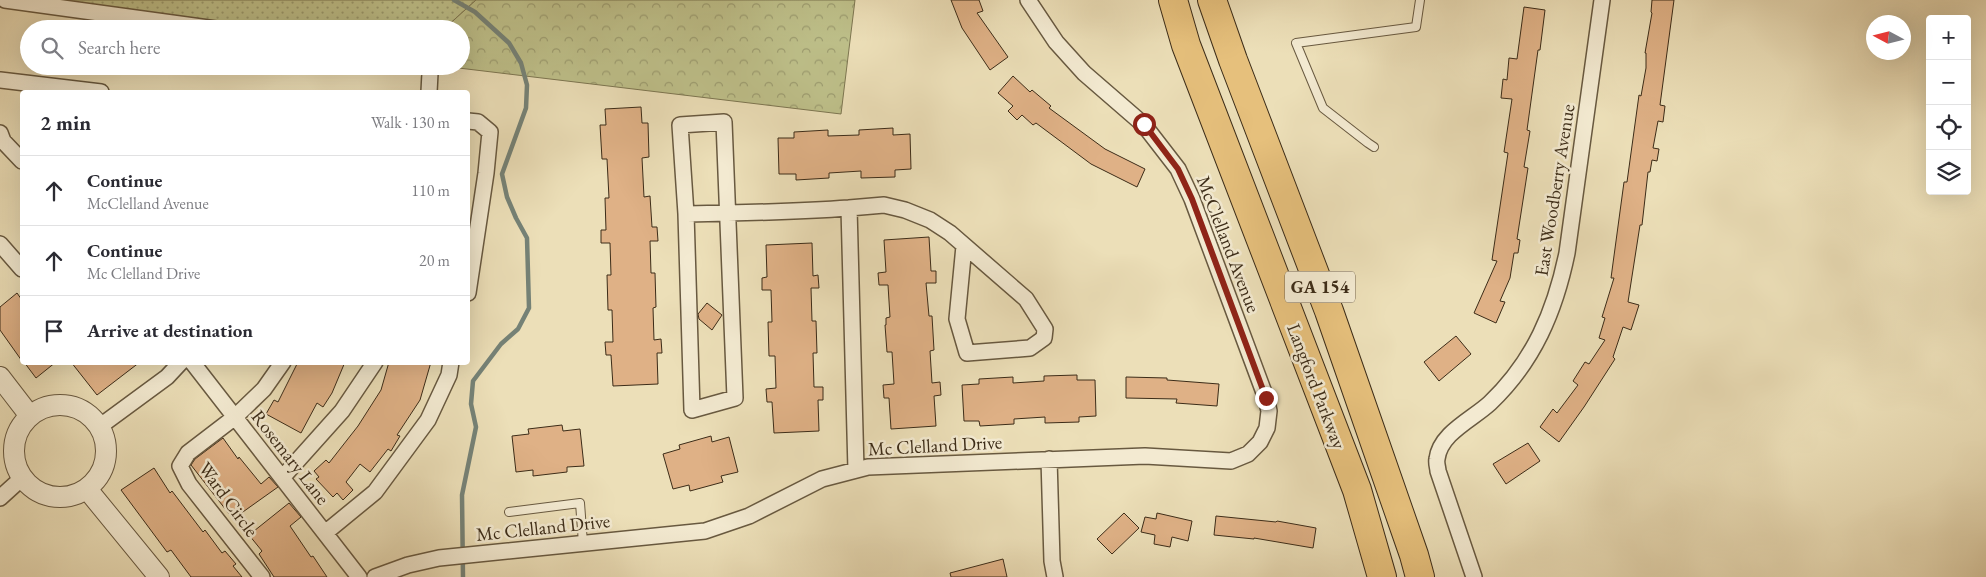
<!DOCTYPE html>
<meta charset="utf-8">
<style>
:root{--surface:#fff;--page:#f2f2f3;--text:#2b2b33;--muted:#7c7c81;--line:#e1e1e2}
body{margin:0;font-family:"EB Garamond",serif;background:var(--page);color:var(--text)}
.controls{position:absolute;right:15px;top:15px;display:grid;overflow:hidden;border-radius:5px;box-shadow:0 5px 20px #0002}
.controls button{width:45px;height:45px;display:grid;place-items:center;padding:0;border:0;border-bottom:1px solid var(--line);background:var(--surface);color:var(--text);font:25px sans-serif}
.compass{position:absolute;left:1866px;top:15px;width:45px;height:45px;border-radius:50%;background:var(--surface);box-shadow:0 5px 20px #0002;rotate:277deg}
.stop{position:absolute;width:15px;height:15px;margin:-11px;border:4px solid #8f2418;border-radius:50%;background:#fff}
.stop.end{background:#8f2418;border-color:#fff;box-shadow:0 1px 5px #0008}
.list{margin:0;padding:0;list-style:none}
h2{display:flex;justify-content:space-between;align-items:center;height:65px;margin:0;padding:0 20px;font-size:21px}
h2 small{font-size:16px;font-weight:400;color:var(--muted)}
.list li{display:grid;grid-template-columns:32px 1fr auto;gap:15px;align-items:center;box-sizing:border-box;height:70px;padding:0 20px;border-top:1px solid var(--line)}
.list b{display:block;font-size:19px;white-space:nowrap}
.list p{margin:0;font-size:16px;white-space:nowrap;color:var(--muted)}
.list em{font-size:16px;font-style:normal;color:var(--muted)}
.icon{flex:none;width:28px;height:28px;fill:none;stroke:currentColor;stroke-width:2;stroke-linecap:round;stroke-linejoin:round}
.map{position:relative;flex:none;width:1986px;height:577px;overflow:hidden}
.search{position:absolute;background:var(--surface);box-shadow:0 5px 20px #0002;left:20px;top:20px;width:450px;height:55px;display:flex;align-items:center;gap:12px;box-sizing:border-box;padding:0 18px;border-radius:28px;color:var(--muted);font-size:19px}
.panel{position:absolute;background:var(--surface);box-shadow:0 5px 20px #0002;left:20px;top:90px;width:450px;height:275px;border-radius:5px}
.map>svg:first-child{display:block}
</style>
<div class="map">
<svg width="1986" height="577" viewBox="0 0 1986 577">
<defs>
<pattern id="grass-dots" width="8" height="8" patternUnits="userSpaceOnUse" patternTransform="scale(1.25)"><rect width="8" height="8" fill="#bec08a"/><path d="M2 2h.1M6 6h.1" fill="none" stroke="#9c9c70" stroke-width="1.8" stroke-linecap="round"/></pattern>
<pattern id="forest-crowns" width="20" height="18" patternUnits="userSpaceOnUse" patternTransform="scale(1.25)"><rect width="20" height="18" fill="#bec08a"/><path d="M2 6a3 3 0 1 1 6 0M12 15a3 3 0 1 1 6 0" fill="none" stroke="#9c9c70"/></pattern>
</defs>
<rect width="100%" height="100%" fill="#ecdfb8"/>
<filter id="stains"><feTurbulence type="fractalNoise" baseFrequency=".004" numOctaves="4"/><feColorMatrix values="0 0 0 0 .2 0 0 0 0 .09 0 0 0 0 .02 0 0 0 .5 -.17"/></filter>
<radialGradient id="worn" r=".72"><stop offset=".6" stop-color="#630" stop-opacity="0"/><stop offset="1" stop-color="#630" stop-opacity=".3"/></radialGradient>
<!-- grass -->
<path fill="url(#grass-dots)" stroke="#7d7651" d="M0,0H476L444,29H161L0,7Z"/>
<!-- forest -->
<path fill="url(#forest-crowns)" stroke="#7d7651" d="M476,0H855L841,114L442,66H461V29H444Z"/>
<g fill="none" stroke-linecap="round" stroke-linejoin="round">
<!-- stream -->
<path stroke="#758277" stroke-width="4.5" d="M454,0L475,12L509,43L521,63L527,85L526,108L502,174L507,197L516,218L527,238L529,308L518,329L501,344L473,381L471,404L476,427L462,495L463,577"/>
</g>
<!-- building -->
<path fill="#dfb186" stroke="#3c2c18" d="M951,0H979L983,11L977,13L1008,57L990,70L962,28Z
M1652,0H1674L1660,105L1665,106L1663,122L1658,121L1653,148L1659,149L1657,161L1652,160L1650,172H1648L1642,225H1640L1628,302L1639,305L1631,330L1623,327L1613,357L1615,359L1584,407L1559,442L1540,427L1553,409L1557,413L1578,385L1573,381L1585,362L1589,364L1605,340L1599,338L1605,318L1602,317L1614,278H1611L1624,182H1627L1639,95L1641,96L1646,68V53H1645L1652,13L1651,12Z
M1524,7L1545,10L1540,50H1538L1527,130L1530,131L1524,167L1528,168L1517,239L1520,240L1518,253H1514L1510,278L1500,301L1505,302L1496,323L1474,313L1497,261L1492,260L1508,153L1504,152L1512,99L1501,98L1503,79L1507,80L1509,58L1517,59Z
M1013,76L1030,92L1032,90L1051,106L1049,108L1105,149L1145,169L1137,187L1091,164L1036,123L1033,125L1022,115L1017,120L1008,111L1013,106L998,93Z
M641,107L642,123H648L649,157L642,158L644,197L650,196L652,227H657L658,241H650L651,273H655L656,307L653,308L654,340L661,339L662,353H657L658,384L613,386L611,355H606L605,342H613L612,310H608L607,275H611L610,243H601V230H606L605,198H609L607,159H602L600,125H606L605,109Z
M893,128V135L910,134L911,169L895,170V177L861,178V171L829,173V178L796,180V174H779L778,138H794V132L828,130V136L859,135V130Z
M929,237L931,271H936V283H926L929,316H932L934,350L930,351L932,383L940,382L941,395L934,396L936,426L891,429L889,398H884L883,385L894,384L892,352H887L885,325H886V318L890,317L888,285H879L878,273L886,272L884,240Z
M812,243L813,276L818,275L819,288H811L812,321H816L817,353H813L814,387H823V400H818L819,431L774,433L772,402H767L766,389L776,388L775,356H769L768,322H772L771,290H762V278L767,277L766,245Z
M17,293L22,300V361L0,330V307Z
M707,303L722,315L712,330L699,319L698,314Z
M1456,336L1471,354L1439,381L1424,362Z
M24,362H56L36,378Z
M71,362H140L97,395Z
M298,362H345L332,393L323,407L317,403L301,433L266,414L274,400L278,402Z
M389,362H431L420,400L397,435L400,436L391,451L388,449L370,472L360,464L346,482L353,490L343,500L337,493L333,497L316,479L319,477L314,471L326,460L329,463L358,426L381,390Z
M1077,375V380H1095L1096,416L1079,417V422L1045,423V417L1014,419V424L980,426L979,421H964L962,385L979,384V379L1013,377V383L1044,381V376Z
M1126,377L1167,378V380L1219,384L1217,406L1176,403L1177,399L1126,398Z
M562,425L563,431L580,429L584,466L567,467V472L533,476V470L516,472L512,436L529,434L528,429Z
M711,436L712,442L729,437L738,472L721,476L723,482L690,491L689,485L673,489L663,454L680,449L679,445Z
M223,438L238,459L239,457L261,484L269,477L278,487L233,519L191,465L195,459Z
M1528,443L1540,461L1506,484L1493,464Z
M154,468L170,493L172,491L203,532L205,530L222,553L225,551L236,564L233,566L242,577H191L171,550L167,552L121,490Z
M289,503L301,517L290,526L311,557L313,556L327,577H274L259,554L262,551L249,535Z
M1124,513L1139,528L1112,554L1097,539Z
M1157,513L1192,521L1188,541L1172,537L1170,547L1154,544L1155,535L1141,532L1145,517L1156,519Z
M1216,516L1276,522L1277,521L1316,528L1313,548L1254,538V539L1214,535Z
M1003,559L1007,577H951L950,573Z"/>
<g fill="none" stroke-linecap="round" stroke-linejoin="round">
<defs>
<path id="service" d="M1374,147L1368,143L1323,108L1296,43L1416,27L1420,0
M509,512L580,503L583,543"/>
<path id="minor" d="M5,0L216,29
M426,66L430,73L429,92
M0,80L101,92
M468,121L478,122L490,132L486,173L468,293
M0,133L3,141L22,161
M686,214L680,125L724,122L735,398L692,410L686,214C740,213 795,212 849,208
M0,244L22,269
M192,362L359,577
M99,427L167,377L181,362
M1049,459L1052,561L1055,577
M856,470L849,208L884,205L905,210L930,220L950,233L1026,299L1045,329L1044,338L1030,348L967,353L957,319L964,246
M282,478L342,411L375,362
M0,498L22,478
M325,533L375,492L428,420L449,375L451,362
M262,577L189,484L180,466L188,453L235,417L264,389L283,362
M375,577L408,565L439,558L705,531L749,516L822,479L868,467L1145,456L1231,461L1248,454L1260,442L1267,428L1269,411L1266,398L1192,199L1178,169L1144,125L1084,73L1056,42L1028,0
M1474,577L1438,471C1438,468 1436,463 1437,459C1440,433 1473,419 1490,403C1534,361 1555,311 1567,253L1602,0"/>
<path id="tertiary" d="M0,377L30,416
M14 451a46 46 0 1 1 92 0a46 46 0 1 1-92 0Z
M87,489L159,577"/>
<path id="motorway" d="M1173,0L1186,45L1357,490L1382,577
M1212,0L1233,60L1329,311L1414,555L1420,577"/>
</defs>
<!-- service casing -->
<use href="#service" stroke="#685940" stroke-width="10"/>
<!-- minor casing -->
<use href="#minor" stroke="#685940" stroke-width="18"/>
<!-- tertiary casing -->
<use href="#tertiary" stroke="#685940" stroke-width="22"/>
<!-- motorway casing -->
<use href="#motorway" stroke="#3c2c18" stroke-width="30"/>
<!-- service -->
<use href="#service" stroke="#f3ead1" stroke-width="8"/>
<!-- minor -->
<use href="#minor" stroke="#f3ead1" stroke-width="15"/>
<!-- tertiary -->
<use href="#tertiary" stroke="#f3ead1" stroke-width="20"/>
<!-- motorway -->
<use href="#motorway" stroke="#e6c07c" stroke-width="28"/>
</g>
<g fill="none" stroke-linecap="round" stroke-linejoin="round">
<!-- route -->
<path stroke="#8f2418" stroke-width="6" d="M1144,124L1178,169L1192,199L1266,398"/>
</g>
<g text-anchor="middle" stroke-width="5" stroke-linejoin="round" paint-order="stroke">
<!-- shield labels -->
<rect fill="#f3ead1" stroke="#736550" stroke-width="1" x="1285" y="271.5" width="70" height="31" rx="4"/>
<g font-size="18" font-weight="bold" fill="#3c2c18">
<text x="1320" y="293">GA 154</text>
</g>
<!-- street labels -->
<g font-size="19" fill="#3c2c18" stroke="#f3ead1">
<text transform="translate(1554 190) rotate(-81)" y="7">East Woodberry Avenue</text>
<text transform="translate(1229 244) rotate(69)" y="7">McClelland Avenue</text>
<text transform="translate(1317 386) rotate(69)" y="7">Langford Parkway</text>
<text transform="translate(935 445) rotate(-3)" y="7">Mc Clelland Drive</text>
<text transform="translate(291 457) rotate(52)" y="7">Rosemary Lane</text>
<text transform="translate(229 499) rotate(54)" y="7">Ward Circle</text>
<text transform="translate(543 527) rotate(-6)" y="7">Mc Clelland Drive</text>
</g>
</g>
<rect width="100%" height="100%" filter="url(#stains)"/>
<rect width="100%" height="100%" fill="url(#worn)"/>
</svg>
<div class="controls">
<button>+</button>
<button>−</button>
<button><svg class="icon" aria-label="locate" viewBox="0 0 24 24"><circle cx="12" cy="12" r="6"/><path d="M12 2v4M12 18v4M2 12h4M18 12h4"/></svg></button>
<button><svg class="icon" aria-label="layers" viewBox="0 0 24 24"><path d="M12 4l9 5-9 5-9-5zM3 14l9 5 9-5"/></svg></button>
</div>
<svg class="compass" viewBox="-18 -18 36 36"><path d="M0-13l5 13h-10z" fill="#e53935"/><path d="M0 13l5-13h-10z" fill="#7c7c81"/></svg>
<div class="stop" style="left:1144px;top:124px"></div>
<div class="stop end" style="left:1266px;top:398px"></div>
<div class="search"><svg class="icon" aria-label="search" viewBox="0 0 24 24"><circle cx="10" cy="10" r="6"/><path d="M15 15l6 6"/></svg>Search here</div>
<section class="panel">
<h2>2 min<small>Walk · 130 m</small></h2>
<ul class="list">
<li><svg class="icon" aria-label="ahead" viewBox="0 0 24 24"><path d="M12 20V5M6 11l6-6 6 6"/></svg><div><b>Continue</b><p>McClelland Avenue</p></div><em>110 m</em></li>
<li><svg class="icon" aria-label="ahead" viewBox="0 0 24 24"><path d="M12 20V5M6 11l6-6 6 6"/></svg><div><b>Continue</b><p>Mc Clelland Drive</p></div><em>20 m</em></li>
<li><svg class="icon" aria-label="arrive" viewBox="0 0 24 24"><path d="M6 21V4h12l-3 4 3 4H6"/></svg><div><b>Arrive at destination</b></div></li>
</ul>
</section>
</div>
